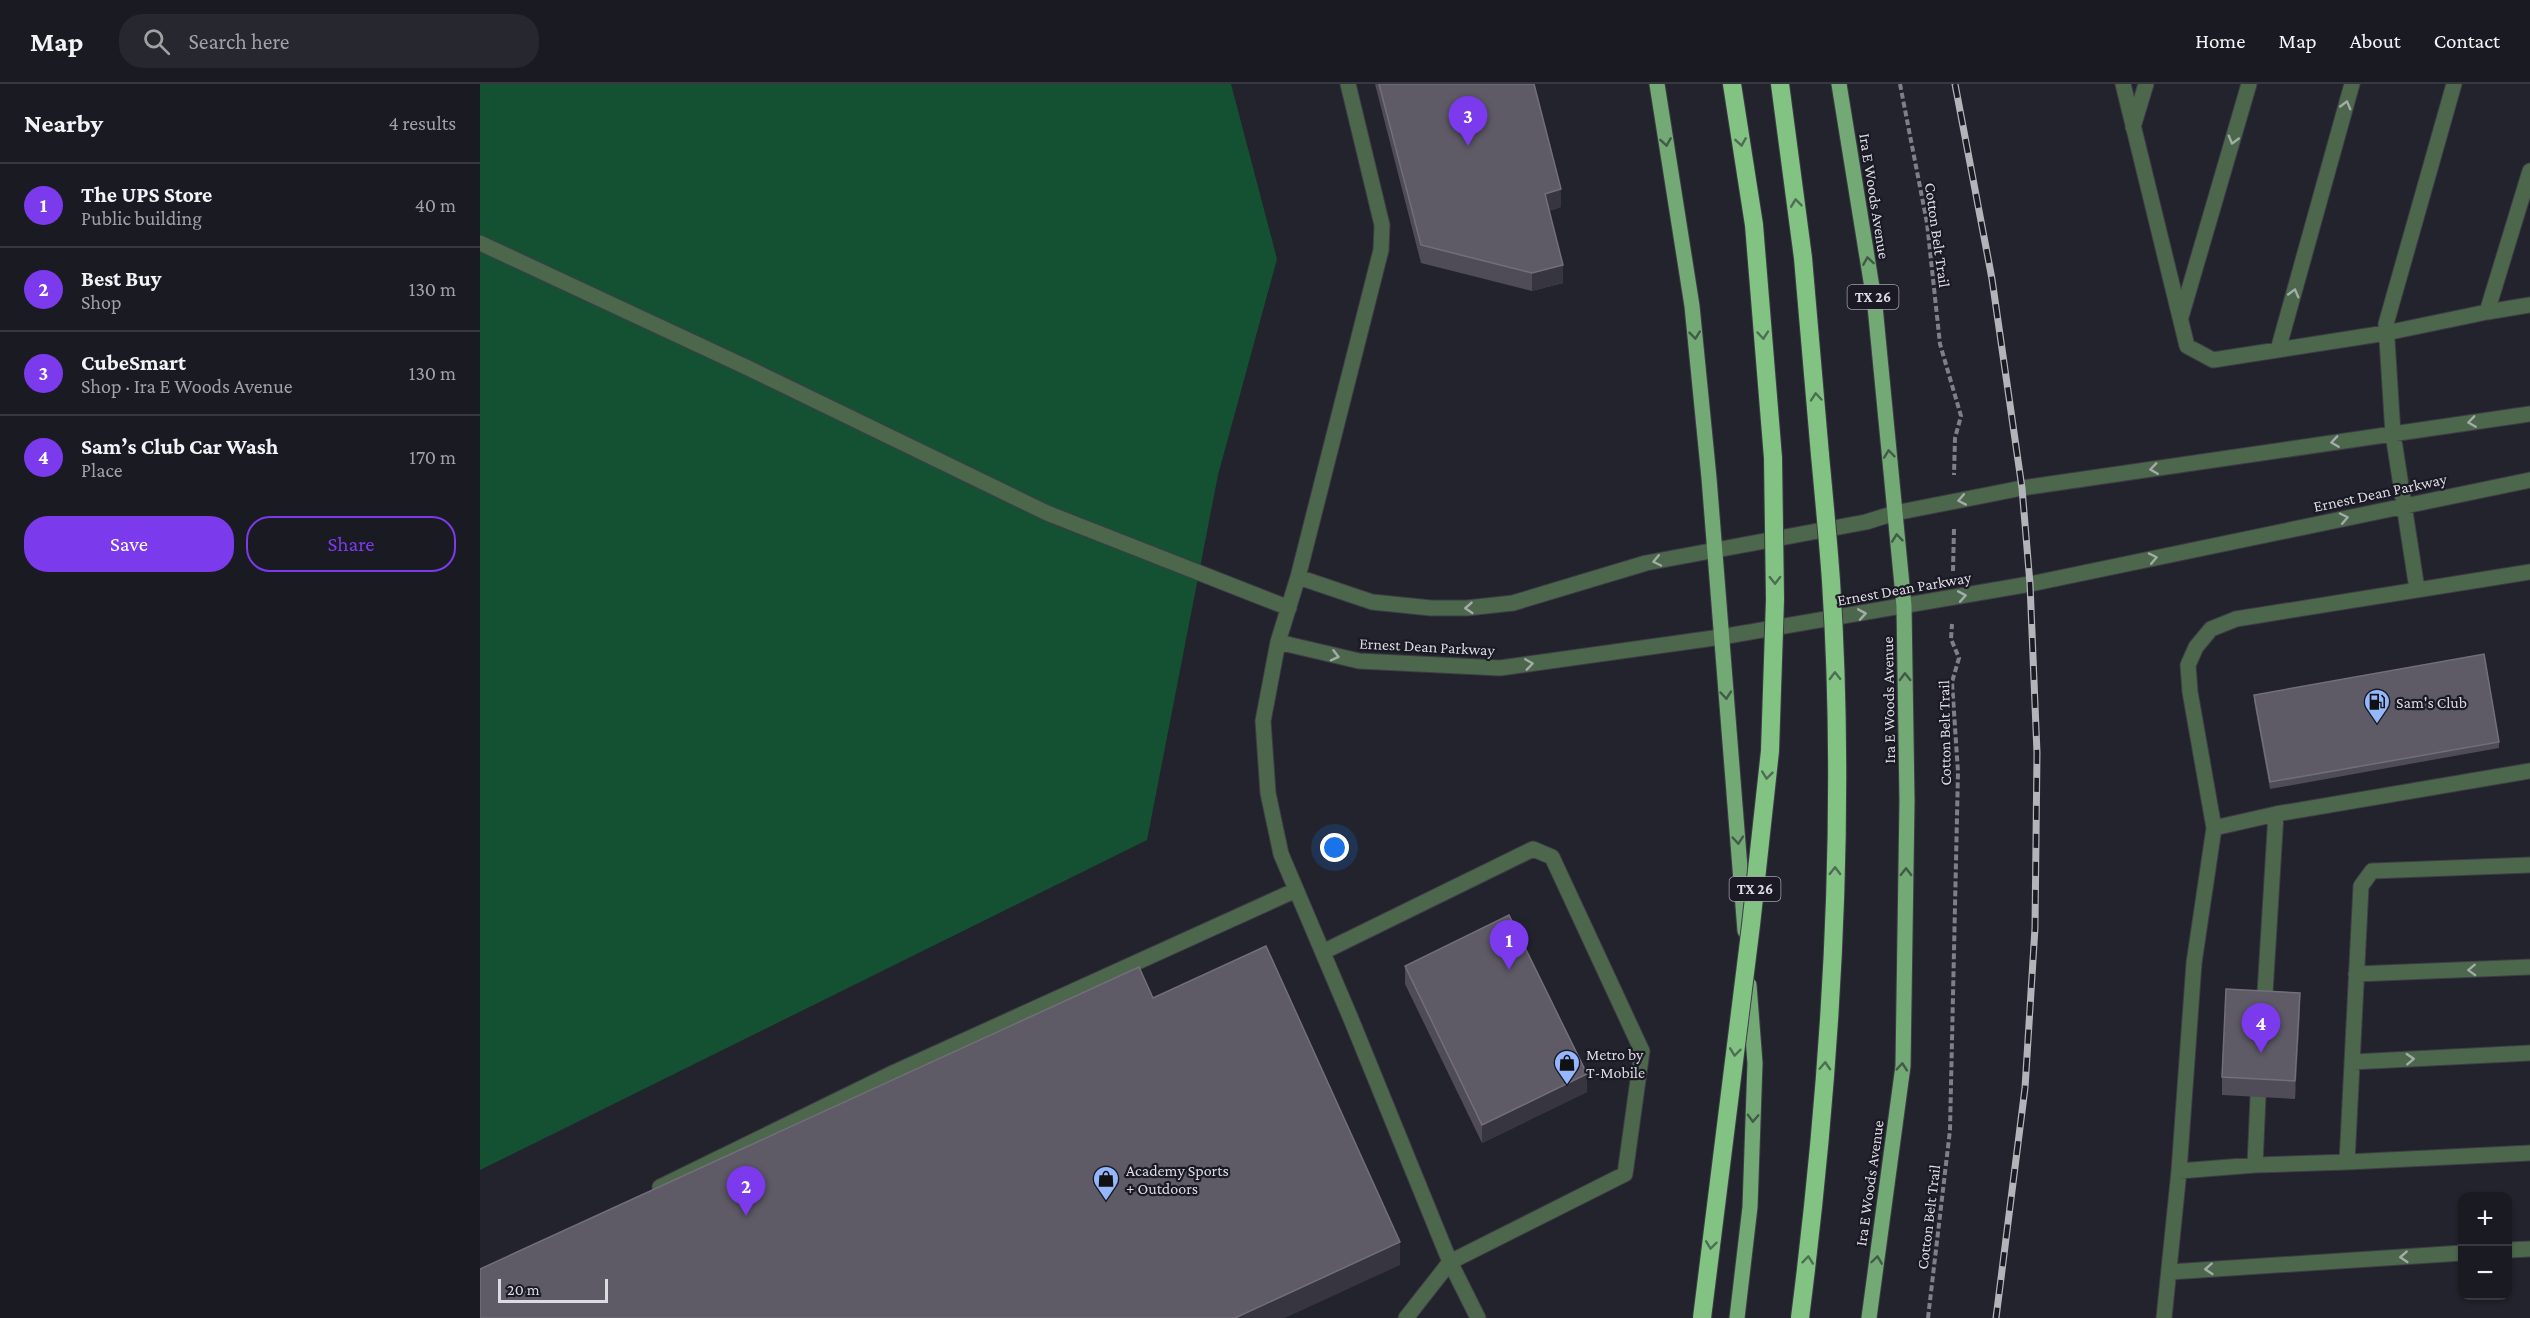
<!DOCTYPE html>
<meta charset="utf-8">
<style>
:root{--surface:#1a1a22;--page:#27272f;--text:#f1f3f6;--muted:#9fa1a5;--line:#383840;--accent:#7c3aed}
body{margin:0;font-family:"Crimson Pro",serif;background:var(--page);color:var(--text)}
.controls{position:absolute;right:18px;bottom:18px;display:grid;overflow:hidden;border-radius:12px;box-shadow:0 2px 4px #0004}
.controls button{width:54px;height:54px;display:grid;place-items:center;padding:0;border:0;border-bottom:2px solid var(--line);background:var(--surface);color:var(--text);font:30px sans-serif}
.scale{position:absolute;left:18px;bottom:15px;width:110px;box-sizing:border-box;padding-left:6px;border:3px solid #dbdbe2;border-top:0;font-size:16px;line-height:21px;white-space:nowrap;color:#dbdbe2;-webkit-text-stroke:4px #1a1924;paint-order:stroke}
.you{position:absolute;left:855px;top:764px;width:21px;height:21px;margin:-15px;border:4px solid #fff;border-radius:50%;background:#1a73e8;box-shadow:0 0 0 9px #1a73e833}
.badge{display:grid;place-items:center;width:39px;height:39px;border-radius:50%;background:var(--accent);color:#fff;font-size:20px;font-weight:700}
.pin{position:absolute;translate:-50% -50px;filter:drop-shadow(0 2px 3px #0008)}
.pin::after{content:'';position:absolute;top:32px;width:21px;height:18px;background:inherit;clip-path:polygon(0 0,100% 0,50% 100%)}
.list{margin:0;padding:0;list-style:none}
h2{display:flex;justify-content:space-between;align-items:center;height:78px;margin:0;padding:0 24px;font-size:26px}
h2 small{font-size:20px;font-weight:400;color:var(--muted)}
.list li{display:grid;grid-template-columns:39px 1fr auto;gap:18px;align-items:center;box-sizing:border-box;height:84px;padding:0 24px;border-top:2px solid var(--line)}
.list b{display:block;font-size:22px;white-space:nowrap}
.list p{margin:0;font-size:20px;white-space:nowrap;color:var(--muted)}
.list em{font-size:20px;font-style:normal;color:var(--muted)}
.actions{display:flex;gap:12px;padding:18px 24px}
.actions a{flex:1;padding:14px 0;border:2px solid var(--accent);border-radius:24px;text-align:center;font-size:21px;color:var(--accent)}
.actions .main{background:var(--accent);color:#fff}
.icon{flex:none;width:33px;height:33px;fill:none;stroke:currentColor;stroke-width:2;stroke-linecap:round;stroke-linejoin:round}
.map{position:relative;flex:none;width:2050px;height:1234px;overflow:hidden}
header{display:flex;align-items:center;gap:36px;box-sizing:border-box;height:84px;padding:0 30px;background:var(--surface);border-bottom:2px solid var(--line)}
header strong{font-size:28px}
nav{display:flex;gap:33px;margin-inline-start:auto;font-size:21px}
.search{width:420px;height:54px;background:var(--page);display:flex;align-items:center;gap:15px;box-sizing:border-box;padding:0 21px;border-radius:24px;color:var(--muted);font-size:22px}
main{display:flex}
aside{flex:1;background:var(--surface)}
.map>svg:first-child{display:block}
</style>
<header>
<strong>Map</strong>
<div class="search"><svg class="icon" aria-label="search" viewBox="0 0 24 24"><circle cx="10" cy="10" r="6"/><path d="M15 15l6 6"/></svg>Search here</div>
<nav><a>Home</a><a>Map</a><a>About</a><a>Contact</a></nav>
</header>
<main>
<aside>
<h2>Nearby<small>4 results</small></h2>
<ul class="list">
<li><span class="badge">1</span><div><b>The UPS Store</b><p>Public building</p></div><em>40 m</em></li>
<li><span class="badge">2</span><div><b>Best Buy</b><p>Shop</p></div><em>130 m</em></li>
<li><span class="badge">3</span><div><b>CubeSmart</b><p>Shop · Ira E Woods Avenue</p></div><em>130 m</em></li>
<li><span class="badge">4</span><div><b>Sam’s Club Car Wash</b><p>Place</p></div><em>170 m</em></li>
</ul>
<div class="actions"><a class="main">Save</a><a>Share</a></div>
</aside>
<div class="map">
<svg width="2050" height="1234" viewBox="0 0 2050 1234">
<rect width="100%" height="100%" fill="#23232d"/>
<!-- green -->
<path fill="#145132" d="M0,0H751L797,175L738,391L667,756L0,1086Z"/>
<g fill="none" stroke-linecap="round" stroke-linejoin="round">
<defs>
<path id="minor" d="M868,0L902,141L901,166L818,493L798,558L783,637L788,709L801,770L871,935L970,1178L998,1234
M1643,0L1707,262L1733,276L1906,249L2007,228L2050,87
M1653,43L1666,0
M0,159L266,283L567,429L809,524
M2007,228L2050,221
M1701,233L1769,0
M1798,266L1872,0
M818,493L892,518L951,524H987L1033,519L1166,479L1386,438L1415,429L1542,404L2050,330
M1937,505L1913,350L1906,240L1974,0
M798,558L879,577L1020,584L1241,553L1550,500L2050,396
M1734,744L1710,608L1708,581L1716,563L1731,545L1756,535L2050,488
M2050,781L1892,787L1881,802L1867,1078L2050,1069
M843,868L1053,765L1072,773L1162,967L1145,1090L970,1178L926,1234
M1876,890L2050,883
M1784,925L1796,730
M1872,978L2050,969
M1775,1081L1778,1013
M1699,1087L1775,1081L1867,1078
M180,1103L415,988L816,806
M2028,1166L2050,1165
M1690,1188L1982,1169
M1684,1234L1699,1087L1714,879L1734,744L1796,730L2050,687"/>
<path id="major" d="M1177,0L1212,222L1229,394L1265,847
M1359,0L1395,222L1424,522L1427,717L1423,982L1389,1234
M1257,1234L1270,1123L1275,979L1269,901"/>
<path id="highway" d="M1252,0L1274,141L1293,374
M1300,0L1323,174L1340,371"/>
</defs>
<!-- minor casing -->
<use href="#minor" stroke="#3d3d46" stroke-width="17"/>
<!-- major casing -->
<use href="#major" stroke="#3d3d46" stroke-width="17"/>
<!-- highway casing -->
<use href="#highway" stroke="#3d3d46" stroke-width="20"/>
<!-- path -->
<path stroke="#7f7f87" stroke-width="4" stroke-dasharray="6 3" stroke-linecap="butt" d="M1420,0L1447,139L1460,260L1481,332L1475,354L1474,391
M1473,487L1474,444
M1448,1234L1470,1046L1478,688L1472,598L1479,574L1471,555L1472,540"/>
<!-- minor -->
<use href="#minor" stroke="#4d674d" stroke-width="15"/>
<!-- major -->
<use href="#major" stroke="#73a974" stroke-width="15"/>
<!-- highway -->
<use href="#highway" stroke="#82c383" stroke-width="18"/>
<defs>
<path id="rail" d="M1475,0L1512,195L1542,404L1550,500L1557,669L1555,844L1545,1004L1516,1234"/>
</defs>
<!-- rail casing -->
<use href="#rail" stroke="#b3b3ba" stroke-width="7"/>
<!-- rail -->
<use href="#rail" stroke="#1a1924" stroke-width="4.5" stroke-dasharray="14" stroke-linecap="butt"/>
<defs>
<path id="highway-bridge" d="M1222,1234L1271,841L1290,667L1295,515L1293,374
M1320,1234C1351,991 1367,742 1351,497C1348,455 1344,413 1340,371"/>
</defs>
<!-- highway-bridge casing -->
<use href="#highway-bridge" stroke="#3d3d46" stroke-width="20" stroke-linecap="butt"/>
<!-- highway-bridge -->
<use href="#highway-bridge" stroke="#82c383" stroke-width="18"/>
</g>
<!-- wall -->
<path fill="#504c57" d="M895,0H1054L1081,123L1069,127L1083,199L1052,207L941,179Z
M1774,611L2019,658V664L1790,705L1774,617Z
M925,882L1107,1008L1002,1059L925,900Z
M1820,927L1815,1015L1742,1011V993Z"/>
<!-- shaded-wall -->
<path fill="#373540" d="M1081,105V123L1065,128V110Z
M1083,181V199L1052,207V189Z
M1820,909V927L1815,1015V997Z
M1107,990V1008L1002,1059V1041Z
M920,1158V1181L805,1234H755Z"/>
<!-- building -->
<path fill="#5e5b66" stroke="#726f7a" stroke-width="1.5" d="M899,0H1054L1081,105L1065,110L1083,181L1052,189L941,161Z
M2004,570L2019,658L1790,698L1774,611Z
M1029,831L1107,990L1002,1041L925,882Z
M786,862L920,1158L755,1234H0V1185L659,883L673,914Z
M1746,905L1820,909L1815,997L1742,993Z"/>
<!-- one-way arrows -->
<defs><path id="oneway-chevron" d="M-2-3.5L2.5 0L-2 3.5" fill="none" stroke-width="1.6" stroke-linecap="round" stroke-linejoin="round" transform="scale(1.5)"/></defs>
<g stroke="#a2ada6">
<use href="#oneway-chevron" transform="translate(1866 21) rotate(-75)"/>
<use href="#oneway-chevron" transform="translate(1753 56) rotate(106)"/>
<use href="#oneway-chevron" transform="translate(1814 209) rotate(-75)"/>
<use href="#oneway-chevron" transform="translate(1992 338) rotate(172)"/>
<use href="#oneway-chevron" transform="translate(1855 358) rotate(172)"/>
<use href="#oneway-chevron" transform="translate(1674 385) rotate(172)"/>
<use href="#oneway-chevron" transform="translate(1482 416) rotate(169)"/>
<use href="#oneway-chevron" transform="translate(1864 434) rotate(-12)"/>
<use href="#oneway-chevron" transform="translate(1673 474) rotate(-12)"/>
<use href="#oneway-chevron" transform="translate(1177 477) rotate(168)"/>
<use href="#oneway-chevron" transform="translate(1482 512) rotate(-10)"/>
<use href="#oneway-chevron" transform="translate(989 524) rotate(176)"/>
<use href="#oneway-chevron" transform="translate(1382 530) rotate(-10)"/>
<use href="#oneway-chevron" transform="translate(855 572) rotate(14)"/>
<use href="#oneway-chevron" transform="translate(1049 580) rotate(-8)"/>
<use href="#oneway-chevron" transform="translate(1992 886) rotate(178)"/>
<use href="#oneway-chevron" transform="translate(1930 975) rotate(-3)"/>
<use href="#oneway-chevron" transform="translate(1924 1173) rotate(176)"/>
<use href="#oneway-chevron" transform="translate(1729 1185) rotate(176)"/>
</g>
<g stroke="#425a48">
<use href="#oneway-chevron" transform="translate(1186 58) rotate(81)"/>
<use href="#oneway-chevron" transform="translate(1388 177) rotate(-99)"/>
<use href="#oneway-chevron" transform="translate(1215 251) rotate(84)"/>
<use href="#oneway-chevron" transform="translate(1409 370) rotate(-96)"/>
<use href="#oneway-chevron" transform="translate(1417 454) rotate(-96)"/>
<use href="#oneway-chevron" transform="translate(1425 593) rotate(-91)"/>
<use href="#oneway-chevron" transform="translate(1246 611) rotate(85)"/>
<use href="#oneway-chevron" transform="translate(1258 756) rotate(85)"/>
<use href="#oneway-chevron" transform="translate(1426 788) rotate(-89)"/>
<use href="#oneway-chevron" transform="translate(1422 983) rotate(-85)"/>
<use href="#oneway-chevron" transform="translate(1273 1034) rotate(92)"/>
<use href="#oneway-chevron" transform="translate(1397 1176) rotate(-82)"/>
</g>
<g stroke="#4e6e54">
<use href="#oneway-chevron" transform="translate(1261 58) rotate(81)"/>
<use href="#oneway-chevron" transform="translate(1316 119) rotate(-97)"/>
<use href="#oneway-chevron" transform="translate(1283 251) rotate(85)"/>
<use href="#oneway-chevron" transform="translate(1336 313) rotate(-95)"/>
<use href="#oneway-chevron" transform="translate(1295 496) rotate(89)"/>
<use href="#oneway-chevron" transform="translate(1355 592) rotate(-91)"/>
<use href="#oneway-chevron" transform="translate(1287 691) rotate(96)"/>
<use href="#oneway-chevron" transform="translate(1355 787) rotate(-89)"/>
<use href="#oneway-chevron" transform="translate(1255 968) rotate(97)"/>
<use href="#oneway-chevron" transform="translate(1345 982) rotate(-87)"/>
<use href="#oneway-chevron" transform="translate(1231 1161) rotate(97)"/>
<use href="#oneway-chevron" transform="translate(1328 1176) rotate(-84)"/>
</g>
<!-- icons -->
<defs>
<symbol id="fuel-pin" viewBox="-11 -11 22 30"><path d="M0 17L-7.5 6A9.5 9.5 0 1 1 7.5 6Z" fill="#94b7fd" stroke="#1a1924"/><path d="M-5.5-6h7V0h2V4h1.3V-2.5L3-4.5l.8-.8L6-3V5H2.5V1h-1V6h-7ZM-4.2-4.7v3.2H.2V-4.7Z" fill="#111"/></symbol>
<symbol id="shop-pin" viewBox="-11 -11 22 30"><path d="M0 17L-7.5 6A9.5 9.5 0 1 1 7.5 6Z" fill="#94b7fd" stroke="#1a1924"/><path d="M-5-2.5h2.3a2.7 3.5 0 0 1 5.4 0H5L5.5 6h-11ZM-1.5-2.5h3a1.5 2.3 0 0 0-3 0Z" fill="#111"/></symbol>
</defs>
<g fill-rule="evenodd">
<use href="#fuel-pin" x="1882" y="603" width="30" height="40"/>
<use href="#shop-pin" x="1072" y="964" width="30" height="40"/>
<use href="#shop-pin" x="611" y="1080" width="30" height="40"/>
</g>
<g text-anchor="middle" stroke-width="4.5" stroke-linejoin="round" paint-order="stroke">
<!-- shield labels -->
<g fill="#1a1924" stroke="#a1a1a9" stroke-width="1.5">
<rect x="1367.5" y="201" width="51" height="24" rx="4.5"/>
<rect x="1249.5" y="793" width="51" height="24" rx="4.5"/>
</g>
<g font-size="15" font-weight="bold" fill="#dbdbe2">
<text x="1393" y="218">TX 26</text>
<text x="1275" y="810">TX 26</text>
</g>
<!-- street labels -->
<g font-size="16" fill="#dbdbe2" stroke="#1a1924">
<text transform="translate(1395 112) rotate(81)" y="6">Ira E Woods Avenue</text>
<text transform="translate(1458 151) rotate(82)" y="6">Cotton Belt Trail</text>
<text transform="translate(1900 408) rotate(-12)" y="6">Ernest Dean Parkway</text>
<text transform="translate(1424 504) rotate(-10)" y="6">Ernest Dean Parkway</text>
<text transform="translate(947 562) rotate(3)" y="6">Ernest Dean Parkway</text>
<text transform="translate(1408 616) rotate(-91)" y="6">Ira E Woods Avenue</text>
<text transform="translate(1464 649) rotate(-91)" y="6">Cotton Belt Trail</text>
<text transform="translate(1389 1099) rotate(-82)" y="6">Ira E Woods Avenue</text>
<text transform="translate(1448 1133) rotate(-83)" y="6">Cotton Belt Trail</text>
</g>
<!-- poi labels -->
<g font-size="16" fill="#dbdbe2" stroke="#1a1924" text-anchor="start">
<text x="1916" y="624">Sam's Club</text>
<text x="1106" y="976">Metro by<tspan x="1106" dy="18">T-Mobile</tspan></text>
<text x="646" y="1092">Academy Sports<tspan x="646" dy="18">+ Outdoors</tspan></text>
</g>
</g>
</svg>
<div class="controls">
<button>+</button>
<button>−</button>
</div>
<div class="scale">20 m</div>
<div class="you"></div>
<div class="pin badge" style="left:1029px;top:886px">1</div>
<div class="pin badge" style="left:266px;top:1132px">2</div>
<div class="pin badge" style="left:988px;top:62px">3</div>
<div class="pin badge" style="left:1781px;top:969px">4</div>
</div>
</main>
